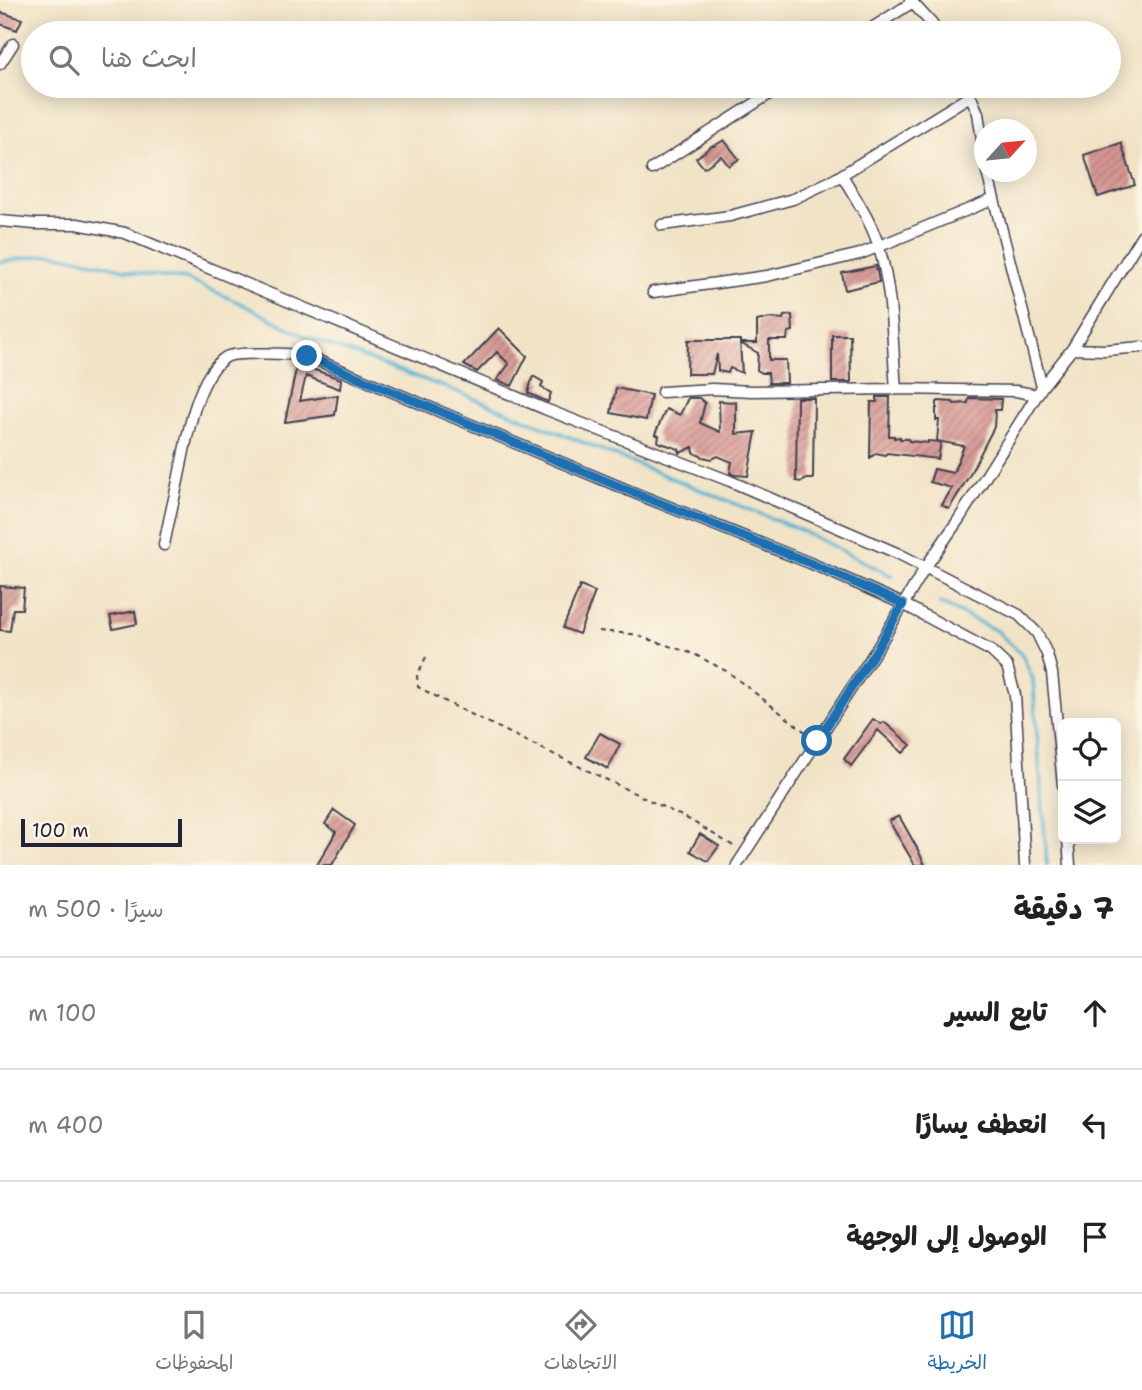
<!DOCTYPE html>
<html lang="ar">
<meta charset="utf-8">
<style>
:root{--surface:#fff;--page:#f6f6f6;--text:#222;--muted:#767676;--line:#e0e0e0;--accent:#1f6fb2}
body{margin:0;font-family:"Shantell Sans","Playpen Sans Arabic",sans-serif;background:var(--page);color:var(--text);direction:rtl}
.controls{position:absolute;right:21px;bottom:21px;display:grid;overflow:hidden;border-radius:10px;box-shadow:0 4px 18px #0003}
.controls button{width:63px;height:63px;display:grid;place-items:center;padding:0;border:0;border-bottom:2px solid var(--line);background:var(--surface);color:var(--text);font:35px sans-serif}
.compass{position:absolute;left:974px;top:119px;width:63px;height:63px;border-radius:50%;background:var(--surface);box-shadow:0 4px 18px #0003;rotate:63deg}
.scale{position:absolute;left:21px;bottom:18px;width:161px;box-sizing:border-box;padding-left:7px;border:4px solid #22223b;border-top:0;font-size:19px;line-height:24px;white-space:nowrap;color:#22223b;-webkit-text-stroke:5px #fcf5e5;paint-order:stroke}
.stop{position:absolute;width:21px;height:21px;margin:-16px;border:5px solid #1f6fb2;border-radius:50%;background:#fff}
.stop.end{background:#1f6fb2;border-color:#fff;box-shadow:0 2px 7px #0008}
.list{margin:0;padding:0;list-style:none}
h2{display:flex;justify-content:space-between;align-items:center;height:91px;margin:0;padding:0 28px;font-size:30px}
h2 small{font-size:23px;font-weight:400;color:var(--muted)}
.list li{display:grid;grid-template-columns:46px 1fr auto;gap:21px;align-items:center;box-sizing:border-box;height:112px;padding:0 28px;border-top:2px solid var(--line)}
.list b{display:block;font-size:26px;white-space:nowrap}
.list em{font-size:23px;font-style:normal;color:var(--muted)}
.icon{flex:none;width:38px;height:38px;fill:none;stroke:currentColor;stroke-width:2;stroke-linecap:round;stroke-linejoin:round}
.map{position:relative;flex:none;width:1142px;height:865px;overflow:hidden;direction:ltr}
.search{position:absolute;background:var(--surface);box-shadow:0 4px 18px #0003;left:21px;right:21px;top:21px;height:77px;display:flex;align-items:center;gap:18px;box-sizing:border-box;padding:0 24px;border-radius:38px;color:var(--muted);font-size:26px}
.sheet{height:427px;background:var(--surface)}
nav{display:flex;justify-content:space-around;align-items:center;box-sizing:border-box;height:98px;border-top:2px solid var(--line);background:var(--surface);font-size:19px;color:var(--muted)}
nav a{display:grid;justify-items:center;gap:4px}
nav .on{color:var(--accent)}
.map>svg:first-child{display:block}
</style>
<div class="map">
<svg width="1142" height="865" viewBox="0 0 1142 865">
<defs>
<pattern id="building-hatch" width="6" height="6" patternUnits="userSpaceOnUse" patternTransform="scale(1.75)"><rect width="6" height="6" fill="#d69592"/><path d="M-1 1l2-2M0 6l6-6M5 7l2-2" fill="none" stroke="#ad7978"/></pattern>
</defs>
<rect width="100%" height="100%" fill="#fcf5e5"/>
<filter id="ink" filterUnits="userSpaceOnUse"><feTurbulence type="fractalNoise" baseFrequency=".0143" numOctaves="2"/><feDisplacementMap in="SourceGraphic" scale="14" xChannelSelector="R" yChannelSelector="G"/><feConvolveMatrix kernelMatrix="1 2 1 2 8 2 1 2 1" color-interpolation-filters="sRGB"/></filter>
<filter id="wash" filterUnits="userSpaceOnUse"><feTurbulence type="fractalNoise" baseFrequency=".00686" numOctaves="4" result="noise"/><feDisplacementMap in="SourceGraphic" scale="28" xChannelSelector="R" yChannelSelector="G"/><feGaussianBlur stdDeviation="1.57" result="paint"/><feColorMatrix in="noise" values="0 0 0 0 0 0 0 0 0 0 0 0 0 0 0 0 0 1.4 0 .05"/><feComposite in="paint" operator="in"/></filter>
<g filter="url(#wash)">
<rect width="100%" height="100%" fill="#f1e3c6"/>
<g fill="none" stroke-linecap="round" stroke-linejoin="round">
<!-- stream -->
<path stroke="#55b3d3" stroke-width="3.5" d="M0,262L52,254L86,260L136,273L186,279L238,302L304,336L458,392L800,530L892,576
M940,603L997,631L1022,655L1033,679L1047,865"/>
</g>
<g id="blocks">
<!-- building -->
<path fill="url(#building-hatch)" d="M0,12L22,19L17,30L0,24Z
M724,140L739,159L729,166L721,156L704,168L696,158L713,145L714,146Z
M1121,143L1135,185L1098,197L1084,155Z
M876,266L879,282L845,290L842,273Z
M792,315L793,331L788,332L787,340H769V360H786L787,383H769L768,373H762L757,370L758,353L740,343L742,373L730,368L728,373L718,371L717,354L712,374H687L688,340H740V343H757V321L770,318L783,319L784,316Z
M499,328L527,356L512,386L497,380L509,364L497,352L477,372L464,365Z
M832,335H850L851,382H832Z
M297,364L341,379L340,389L306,376L300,401L338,395L335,415L285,422Z
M533,376L543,382L541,387L551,393L548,402L528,393Z
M616,388L651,395L646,420L611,413Z
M877,397H890L889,436H894V438L900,437V439H908L909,441L928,443V441L941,442L938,459L887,453L885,455L876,453L870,458L871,402H877Z
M688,398H699L705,403L700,423L720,432L719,401L736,402V434L756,432L748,476L735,475L730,473L732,462L718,456L712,459L703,457L694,453L693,447L680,453L679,449L658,442L659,436L655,434L666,409L680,415Z
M797,398H814L813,479H807L801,482L796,481Z
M969,398L1001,399L1000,410H995L994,427L969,476L949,509L942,505L952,488L930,482L934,469L953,473L964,446L937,441L939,420H936V408H937V402L939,401L953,402L954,404L968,403Z
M0,586L24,588L22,609H13L10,631L0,630Z
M580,586L595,592L579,634L563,628Z
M135,611L137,624L113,629L110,616Z
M873,719L881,724L884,722L911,745L903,753L878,730L851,766L844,759Z
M600,733L620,744L608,769L586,757Z
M334,810L355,825L332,865H317L336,832L325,824Z
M899,816L917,848L925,865H915L889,821Z
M700,834L719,846L708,861L690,851Z"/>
</g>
</g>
<g filter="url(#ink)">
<use href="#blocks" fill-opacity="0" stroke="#413f50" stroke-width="2"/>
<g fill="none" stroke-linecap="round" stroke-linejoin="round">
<defs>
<path id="minor" d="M910,0L932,24L938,33
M864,33L913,2
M0,64L13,44
M966,86L978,113L984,153
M652,169L782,86
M987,172L1042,387
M842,175C854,196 873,224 879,248C893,293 892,342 896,389
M0,221L35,224H77L125,233L545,409L730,481L899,554L1019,615L1037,633L1047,654L1052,673L1063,785
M662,225L730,216L793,199L835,179L970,96
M653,292L767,276L860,254L994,199
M1072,349L1105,350L1142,347
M662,392L712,389L752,391L896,389L1016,391L1037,395
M164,545C168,524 173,503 178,481C185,448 195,376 226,357C236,351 293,354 307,356L637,494L810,563L903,604L991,651L1007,666L1015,695L1025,865
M1068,839L1070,865
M737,865L878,647L925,568L959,519L1042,387L1072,349L1142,235"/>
</defs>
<!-- minor casing -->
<use href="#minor" stroke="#413f50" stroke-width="13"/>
<!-- path -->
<path stroke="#413f50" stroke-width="2" stroke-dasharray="5 5" stroke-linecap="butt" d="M599,631L632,634L694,654L728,672L808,734
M426,657L417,676L418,687L454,706L690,820L735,847"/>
<!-- minor -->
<use href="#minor" stroke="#fff" stroke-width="10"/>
</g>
</g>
<g fill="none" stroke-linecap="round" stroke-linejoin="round" filter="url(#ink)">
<!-- route -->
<path stroke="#1f6fb2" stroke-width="9" d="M307,356L637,494L810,563L903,604L878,647L817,741"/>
</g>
</svg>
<div class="controls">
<button><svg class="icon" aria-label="locate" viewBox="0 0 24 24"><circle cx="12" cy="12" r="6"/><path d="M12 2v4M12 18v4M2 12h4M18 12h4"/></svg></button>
<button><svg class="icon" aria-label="layers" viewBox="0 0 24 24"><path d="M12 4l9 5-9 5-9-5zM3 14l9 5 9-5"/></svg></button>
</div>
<svg class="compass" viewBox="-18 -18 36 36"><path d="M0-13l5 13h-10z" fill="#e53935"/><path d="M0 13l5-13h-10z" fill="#767676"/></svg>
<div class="scale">100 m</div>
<div class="stop" style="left:817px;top:741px"></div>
<div class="stop end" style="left:307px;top:356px"></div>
<div class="search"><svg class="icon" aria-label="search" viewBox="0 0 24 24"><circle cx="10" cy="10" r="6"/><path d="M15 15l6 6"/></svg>ابحث هنا</div>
</div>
<section class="sheet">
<h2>7 دقيقة<small>سيرًا · 500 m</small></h2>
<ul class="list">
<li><svg class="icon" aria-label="ahead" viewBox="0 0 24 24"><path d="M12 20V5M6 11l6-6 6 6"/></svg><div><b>تابع السير</b></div><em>100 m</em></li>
<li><svg class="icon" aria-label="left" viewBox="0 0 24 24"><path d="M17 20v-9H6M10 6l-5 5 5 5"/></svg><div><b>انعطف يسارًا</b></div><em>400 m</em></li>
<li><svg class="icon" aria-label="arrive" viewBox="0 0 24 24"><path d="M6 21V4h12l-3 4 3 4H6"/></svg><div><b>الوصول إلى الوجهة</b></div></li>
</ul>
</section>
<nav>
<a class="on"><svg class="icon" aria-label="map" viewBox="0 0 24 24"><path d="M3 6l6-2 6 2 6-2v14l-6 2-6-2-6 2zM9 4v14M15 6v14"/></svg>الخريطة</a>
<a><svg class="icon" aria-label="directions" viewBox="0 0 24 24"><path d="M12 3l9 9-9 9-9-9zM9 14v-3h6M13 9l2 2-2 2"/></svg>الاتجاهات</a>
<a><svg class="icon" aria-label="saved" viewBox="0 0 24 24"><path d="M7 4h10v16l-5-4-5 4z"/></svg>المحفوظات</a>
</nav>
